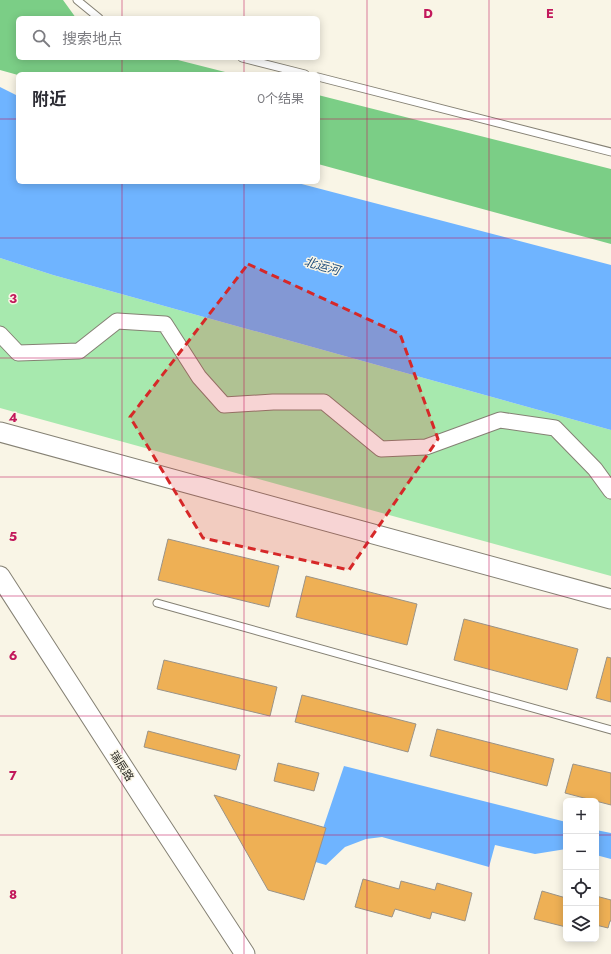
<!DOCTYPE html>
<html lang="zh">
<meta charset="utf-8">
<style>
:root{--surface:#fff;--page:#f7f7f7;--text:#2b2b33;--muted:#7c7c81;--line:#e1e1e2}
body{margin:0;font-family:Jost,"Noto Sans SC",sans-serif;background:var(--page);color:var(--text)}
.controls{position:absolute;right:12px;bottom:12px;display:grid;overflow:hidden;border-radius:6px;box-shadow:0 2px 10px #0003}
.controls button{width:36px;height:36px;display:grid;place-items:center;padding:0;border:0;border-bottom:1px solid var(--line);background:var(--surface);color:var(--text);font:20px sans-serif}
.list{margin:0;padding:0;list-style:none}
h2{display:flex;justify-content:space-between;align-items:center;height:52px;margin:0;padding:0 16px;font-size:17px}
h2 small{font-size:13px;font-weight:400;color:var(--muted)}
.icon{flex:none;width:22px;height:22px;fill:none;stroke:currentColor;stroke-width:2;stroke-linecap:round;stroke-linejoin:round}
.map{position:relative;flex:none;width:611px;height:954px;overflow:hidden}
.search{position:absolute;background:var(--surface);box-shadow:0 2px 10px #0003;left:16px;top:16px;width:304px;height:44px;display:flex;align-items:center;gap:10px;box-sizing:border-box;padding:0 14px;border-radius:6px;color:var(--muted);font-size:15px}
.panel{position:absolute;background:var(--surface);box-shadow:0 2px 10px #0003;left:16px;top:72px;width:304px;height:112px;border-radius:6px}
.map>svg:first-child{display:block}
</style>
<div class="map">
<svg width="611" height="954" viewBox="0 0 611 954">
<rect width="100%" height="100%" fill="#f9f5e6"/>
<!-- green -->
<path fill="#a7e9ae" d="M0,258L53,275L611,430V576L0,408Z"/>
<!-- forest -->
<path fill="#7bce86" d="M0,0H63L76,18H18V58H170L233,74H18V75L0,70Z
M318,95L611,169V244L318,164Z"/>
<!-- water -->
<path fill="#6fb4ff" d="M0,87L18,96V182H294L611,265V430L53,275L0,258Z
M344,766L566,822V849L535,854L495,845L489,867L382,837L366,839L345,847L326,865L312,861Z
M596,830L611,833V859L596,855Z"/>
<!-- building -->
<path fill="#eeb055" stroke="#9b9387" d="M168,539L279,566L269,607L158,580Z
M306,576L417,604L407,645L296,617Z
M464,619L578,649L567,690L454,660Z
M607,657L611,658V702L596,698Z
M164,660L277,687L270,716L157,689Z
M302,695L416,724L408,752L295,722Z
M437,729L554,759L547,786L430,756Z
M148,731L240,755L236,770L144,747Z
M278,763L319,773L314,791L274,781Z
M573,764L611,773V805L565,793Z
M214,795L326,828L304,900L268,890Z
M363,879L399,889L401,881L435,890L437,883L472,893L465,921L432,912L430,919L395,909L392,917L355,907Z
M542,891L566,898V927L534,919Z
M596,896L611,900V921H610L608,928L596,925Z"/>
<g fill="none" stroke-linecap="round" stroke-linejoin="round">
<defs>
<path id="service" d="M77,0L99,18
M242,58L305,74
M318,77L611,152
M157,603L611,730"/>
<path id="minor" d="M0,334L18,353L79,351L117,321L165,324L199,377L224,405L273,402H324L381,449L426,447L500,420L555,428L595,469L611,491"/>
<path id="tertiary" d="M0,432L611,599
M0,576L147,804L245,954"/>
</defs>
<!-- service casing -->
<use href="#service" stroke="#858174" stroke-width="9"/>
<!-- minor casing -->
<use href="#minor" stroke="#858174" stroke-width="17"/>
<!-- tertiary casing -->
<use href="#tertiary" stroke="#858174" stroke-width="21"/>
<!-- service -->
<use href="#service" stroke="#fff" stroke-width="7"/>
<!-- minor -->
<use href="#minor" stroke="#fff" stroke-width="15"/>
<!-- tertiary -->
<use href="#tertiary" stroke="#fff" stroke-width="19"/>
</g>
<!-- marked area -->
<path fill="#d62828" fill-opacity="0.2" stroke="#d62828" stroke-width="3" stroke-dasharray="8 5" stroke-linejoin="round" d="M248,264L400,334L438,439L349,570L203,538L130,417Z"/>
<!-- grid -->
<path fill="none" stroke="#c2185b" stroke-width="1" stroke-opacity="0.55" d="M122,0V18M244,0V18M367,0V954M489,0V954M122,58V74M244,58V74M0,119H18M318,119H611M122,182V954M244,182V954M0,238H611M0,358H611M0,477H611M0,596H611M0,716H611M0,835H566M596,835H611"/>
<g text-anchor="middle" stroke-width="3" stroke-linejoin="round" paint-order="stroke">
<!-- street labels -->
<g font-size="11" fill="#282722" stroke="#f9f5e6">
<text transform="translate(122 766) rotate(57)" y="4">瑞辰路</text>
</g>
<!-- water labels -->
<g font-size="12" font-style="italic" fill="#1a4a7a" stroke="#f9f5e6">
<text transform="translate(322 266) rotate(16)" y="4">北运河</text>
</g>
</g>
<g font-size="13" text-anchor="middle" font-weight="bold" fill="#c2185b" stroke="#f9f5e6" stroke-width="3" stroke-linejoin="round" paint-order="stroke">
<text x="428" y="18">D</text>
<text x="550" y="18">E</text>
<text x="13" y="303">3</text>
<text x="13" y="422">4</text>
<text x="13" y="541">5</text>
<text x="13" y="660">6</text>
<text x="13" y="780">7</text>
<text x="13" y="899">8</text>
</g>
</svg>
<div class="controls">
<button>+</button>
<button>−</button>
<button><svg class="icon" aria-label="locate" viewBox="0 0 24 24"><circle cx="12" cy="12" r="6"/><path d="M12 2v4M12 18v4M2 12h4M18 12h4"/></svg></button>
<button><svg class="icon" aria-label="layers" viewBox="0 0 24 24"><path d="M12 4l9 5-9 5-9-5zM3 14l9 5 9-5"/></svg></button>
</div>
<div class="search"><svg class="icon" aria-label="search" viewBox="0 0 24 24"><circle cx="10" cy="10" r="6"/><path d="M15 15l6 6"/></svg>搜索地点</div>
<section class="panel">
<h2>附近<small>0个结果</small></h2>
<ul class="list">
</ul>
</section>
</div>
